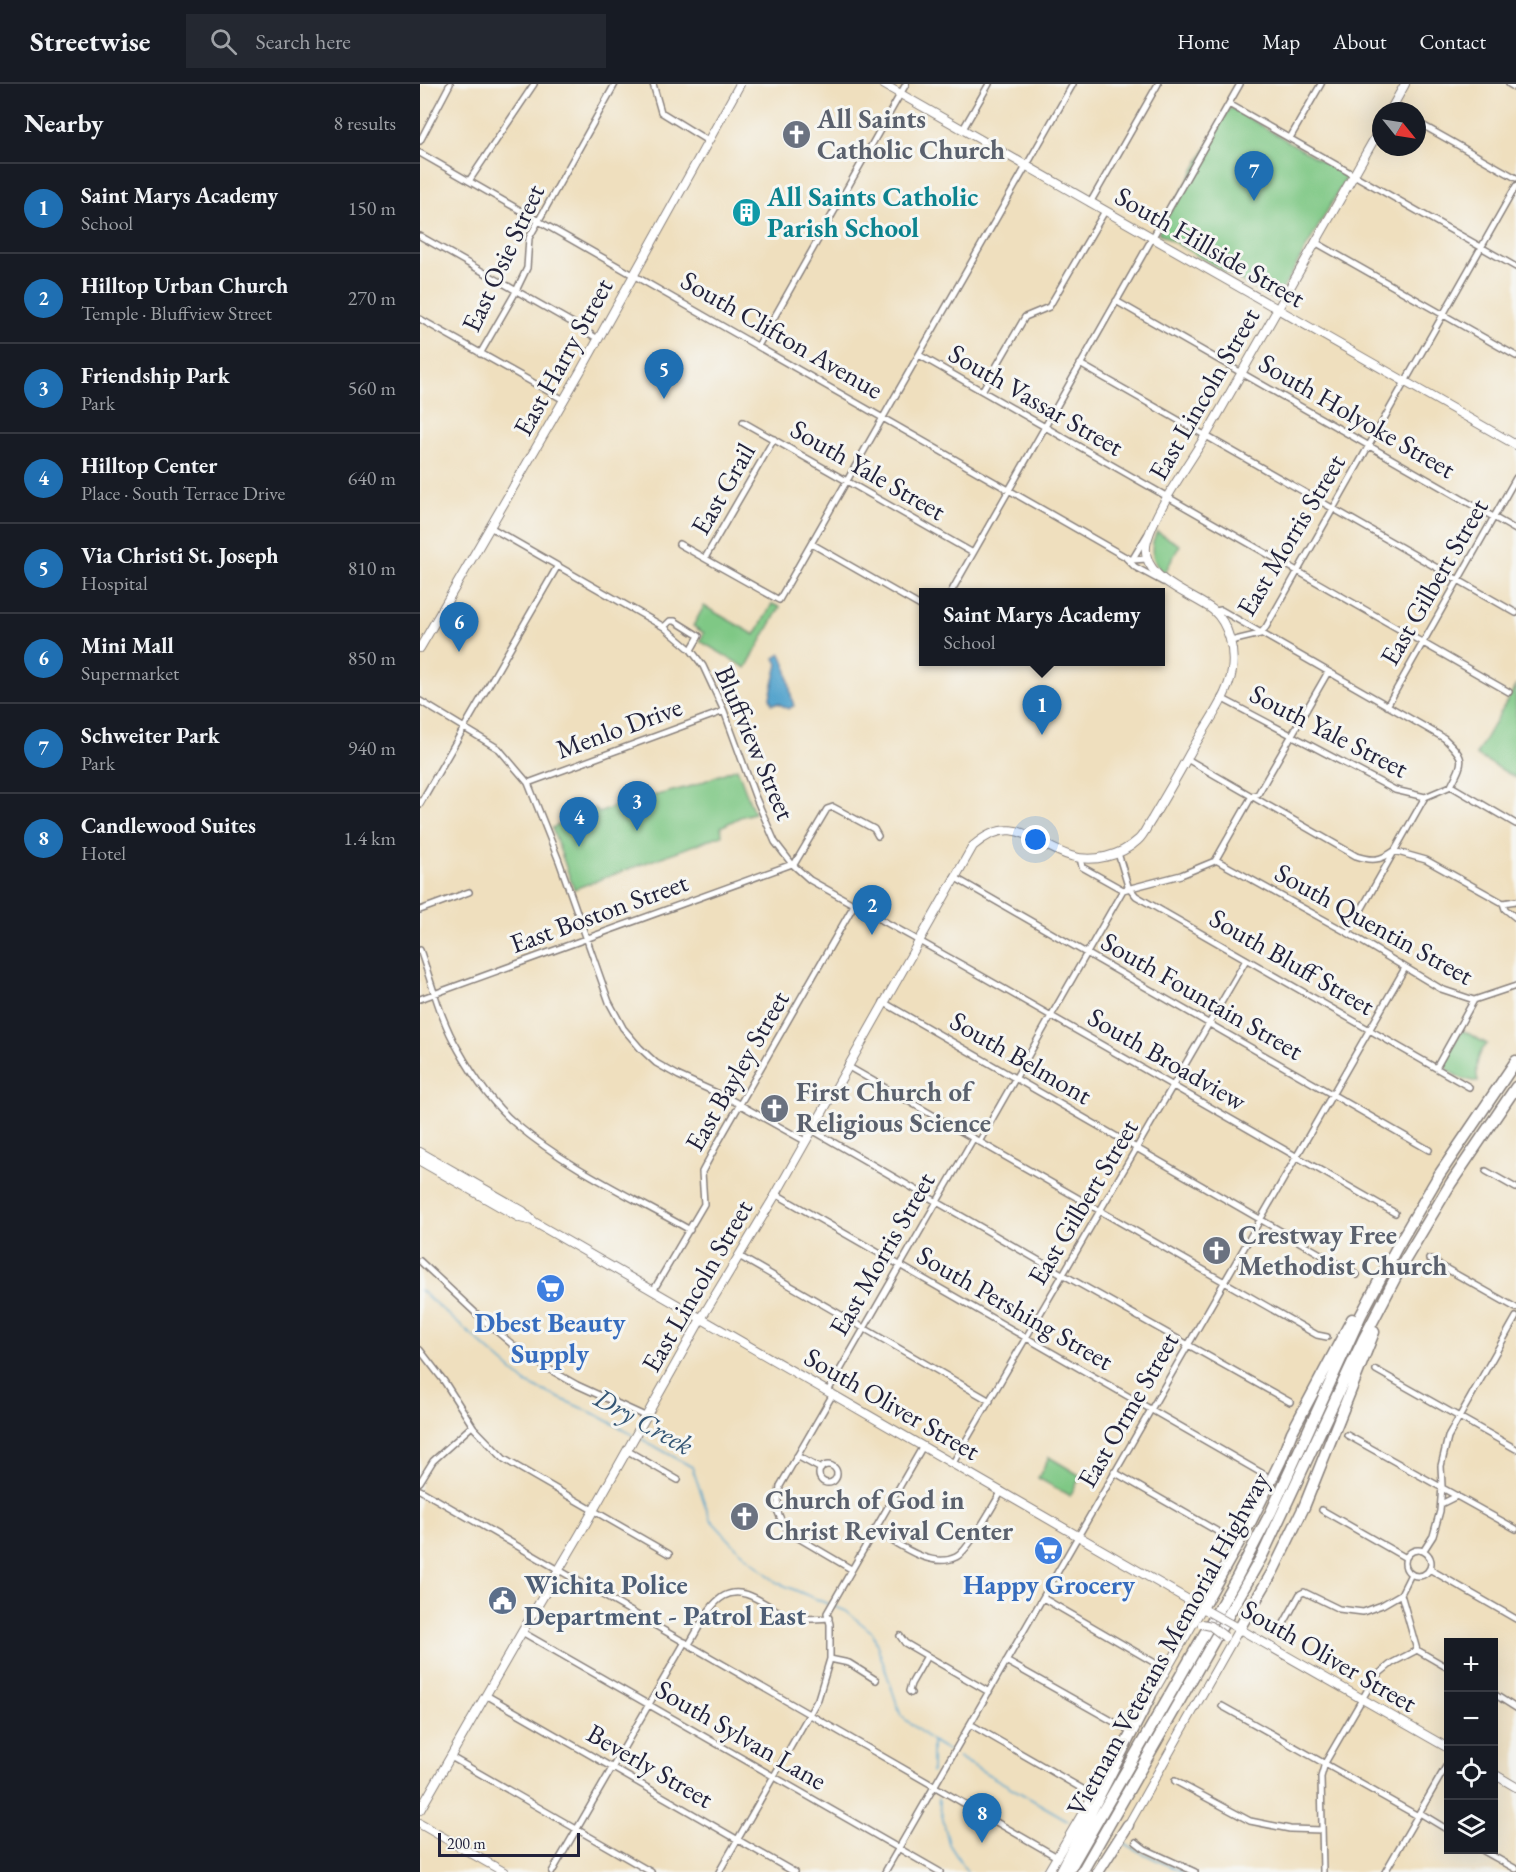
<!DOCTYPE html>
<meta charset="utf-8">
<style>
:root{--surface:#171b24;--page:#242831;--text:#f1f3f6;--muted:#9ea1a6;--line:#363941;--accent:#1f6fb2}
body{margin:0;font-family:"EB Garamond",serif;background:var(--page);color:var(--text)}
.controls{position:absolute;right:18px;bottom:18px;display:grid;overflow:hidden;border-radius:0px;box-shadow:0 6px 24px #0002}
.controls button{width:54px;height:54px;display:grid;place-items:center;padding:0;border:0;border-bottom:2px solid var(--line);background:var(--surface);color:var(--text);font:30px sans-serif}
.compass{position:absolute;left:952px;top:18px;width:54px;height:54px;border-radius:50%;background:var(--surface);box-shadow:0 6px 24px #0002;rotate:120deg}
.scale{position:absolute;left:18px;bottom:15px;width:142px;box-sizing:border-box;padding-left:6px;border:3px solid #22223b;border-top:0;font-size:16px;line-height:21px;white-space:nowrap;color:#22223b;-webkit-text-stroke:4px #f6f6f2;paint-order:stroke}
.you{position:absolute;left:616px;top:756px;width:21px;height:21px;margin:-15px;border:4px solid #fff;border-radius:50%;background:#1a73e8;box-shadow:0 0 0 9px #1a73e833}
.badge{display:grid;place-items:center;width:39px;height:39px;border-radius:50%;background:var(--accent);color:#fff;font-size:20px;font-weight:700}
.pin{position:absolute;translate:-50% -50px;filter:drop-shadow(0 2px 3px #0008)}
.pin::after{content:'';position:absolute;top:32px;width:21px;height:18px;background:inherit;clip-path:polygon(0 0,100% 0,50% 100%)}
.popup{position:absolute;left:499px;top:504px;width:246px;height:78px;box-sizing:border-box;display:grid;place-content:center;border-radius:0px;background:var(--surface);filter:drop-shadow(0 2px 4px #0005);font-size:20px;white-space:nowrap;color:var(--muted)}
.popup b{font-size:22px;color:var(--text)}
.popup::after{content:'';position:absolute;left:50%;top:100%;margin-left:-12px;border:12px solid transparent;border-top-color:var(--surface)}
.list{margin:0;padding:0;list-style:none}
h2{display:flex;justify-content:space-between;align-items:center;height:78px;margin:0;padding:0 24px;font-size:26px}
h2 small{font-size:20px;font-weight:400;color:var(--muted)}
.list li{display:grid;grid-template-columns:39px 1fr auto;gap:18px;align-items:center;box-sizing:border-box;height:90px;padding:0 24px;border-top:2px solid var(--line)}
.list b{display:block;font-size:22px;white-space:nowrap}
.list p{margin:0;font-size:20px;white-space:nowrap;color:var(--muted)}
.list em{font-size:20px;font-style:normal;color:var(--muted)}
.icon{flex:none;width:33px;height:33px;fill:none;stroke:currentColor;stroke-width:2;stroke-linecap:round;stroke-linejoin:round}
.map{position:relative;flex:none;width:1096px;height:1788px;overflow:hidden}
header{display:flex;align-items:center;gap:36px;box-sizing:border-box;height:84px;padding:0 30px;background:var(--surface);border-bottom:2px solid var(--line)}
header strong{font-size:28px}
nav{display:flex;gap:33px;margin-inline-start:auto;font-size:21px}
.search{width:420px;height:54px;background:var(--page);display:flex;align-items:center;gap:15px;box-sizing:border-box;padding:0 21px;border-radius:0px;color:var(--muted);font-size:22px}
main{display:flex}
aside{flex:1;background:var(--surface)}
.map>svg:first-child{display:block}
</style>
<header>
<strong>Streetwise</strong>
<div class="search"><svg class="icon" aria-label="search" viewBox="0 0 24 24"><circle cx="10" cy="10" r="6"/><path d="M15 15l6 6"/></svg>Search here</div>
<nav><a>Home</a><a>Map</a><a>About</a><a>Contact</a></nav>
</header>
<main>
<aside>
<h2>Nearby<small>8 results</small></h2>
<ul class="list">
<li><span class="badge">1</span><div><b>Saint Marys Academy</b><p>School</p></div><em>150 m</em></li>
<li><span class="badge">2</span><div><b>Hilltop Urban Church</b><p>Temple · Bluffview Street</p></div><em>270 m</em></li>
<li><span class="badge">3</span><div><b>Friendship Park</b><p>Park</p></div><em>560 m</em></li>
<li><span class="badge">4</span><div><b>Hilltop Center</b><p>Place · South Terrace Drive</p></div><em>640 m</em></li>
<li><span class="badge">5</span><div><b>Via Christi St. Joseph</b><p>Hospital</p></div><em>810 m</em></li>
<li><span class="badge">6</span><div><b>Mini Mall</b><p>Supermarket</p></div><em>850 m</em></li>
<li><span class="badge">7</span><div><b>Schweiter Park</b><p>Park</p></div><em>940 m</em></li>
<li><span class="badge">8</span><div><b>Candlewood Suites</b><p>Hotel</p></div><em>1.4 km</em></li>
</ul>
</aside>
<div class="map">
<svg width="1096" height="1788" viewBox="0 0 1096 1788">
<rect width="100%" height="100%" fill="#f6f6f2"/>
<filter id="ink" filterUnits="userSpaceOnUse"><feTurbulence type="fractalNoise" baseFrequency=".0167" numOctaves="2"/><feDisplacementMap in="SourceGraphic" scale="12" xChannelSelector="R" yChannelSelector="G"/><feConvolveMatrix kernelMatrix="1 2 1 2 8 2 1 2 1" color-interpolation-filters="sRGB"/></filter>
<filter id="wash" filterUnits="userSpaceOnUse"><feTurbulence type="fractalNoise" baseFrequency=".008" numOctaves="4" result="noise"/><feDisplacementMap in="SourceGraphic" scale="24" xChannelSelector="R" yChannelSelector="G"/><feGaussianBlur stdDeviation="1.35" result="paint"/><feColorMatrix in="noise" values="0 0 0 0 0 0 0 0 0 0 0 0 0 0 0 0 0 1.4 0 .05"/><feComposite in="paint" operator="in"/></filter>
<g filter="url(#wash)">
<rect width="100%" height="100%" fill="#efdfbe"/>
<!-- green -->
<path fill="#7fc885" stroke="#507560" stroke-width="1.5" d="M810,23L927,92L856,217L738,149Z
M737,448L760,461L744,490C731,478 729,463 737,448Z
M352,520L360,523L326,584L280,557L284,549L273,542L284,522L335,551Z
M1096,601V694L1056,671Z
M317,684L334,729L320,733L301,743L302,751L154,805L132,744L175,724L179,729L198,721L272,702Z
M1042,946L1067,960C1056,971 1055,984 1058,998C1046,996 1033,993 1025,982L1026,973Z
M629,1373L661,1392L650,1412L618,1394Z"/>
<!-- water -->
<path fill="#52a3cc" stroke="#3a6284" stroke-width="1.5" d="M361,570C370,586 368,605 374,622L368,625L358,619L352,620L350,613L358,580L355,574Z"/>
<g fill="none" stroke-linecap="round" stroke-linejoin="round">
<!-- stream -->
<path stroke="#52a3cc" stroke-width="1.5" d="M0,1206L106,1299L179,1332L213,1351
M218,1353L272,1383L290,1435L315,1462L356,1498L408,1520
M413,1522L426,1527L453,1549L481,1632L512,1657L529,1667
M512,1658V1688
M538,1673L649,1737
M518,1715L529,1760L547,1788
M704,1760L762,1788"/>
</g>
</g>
<g filter="url(#ink)">
<g fill="none" stroke-linecap="round" stroke-linejoin="round">
<defs>
<path id="street" d="M233,0L241,28L288,57
M1089,0L1096,4
M809,20L1096,183
M997,38L1096,94
M543,45L569,0
M870,54L901,0
M0,57L30,0
M0,69L702,471L712,476L727,475
M49,97L114,0
M670,119L738,0
M0,152L151,238L178,255
M895,158L1096,272
M696,217L1096,446
M0,235L144,316
M338,262L486,0
M60,270L94,211L107,184L109,154L195,0
M499,271L1089,608
M660,280L1096,529
M562,307L605,233L629,223L685,127
M323,338L553,469
M70,443L244,543L271,566L283,582L304,627L335,712L355,758L372,780L390,796L544,882L975,1129
M259,460L359,516L653,0
M392,460L504,524
M285,474L354,355
M706,474L715,483L743,498
M712,476L727,451
M531,508L820,0
M795,527L801,526L1024,654C1046,675 1044,676 1031,702
M244,543L250,537H255L279,552L271,566
M811,557L840,550L846,543L1096,102
M801,614L975,706L1005,713L1031,702L1096,740
M0,617L79,665L108,699L139,777L189,918L203,944L220,964L236,979L259,992L308,1014L385,1057
M967,622L1096,394
M767,675L936,772C951,777 960,777 974,767L1006,776L1083,819
M108,699L304,627
M0,720L137,483
M698,769L708,802L716,812L1049,1003
M660,774L662,783L703,806
M796,776L928,849L1021,905L1054,916L1096,902
M534,793L1009,1066
M703,806L761,791L795,777L832,712L838,710L908,588
M0,826L49,808
M1096,834L1085,825L1083,819L1096,817
M928,849L1005,713
M0,866C12,899 20,935 38,965C53,992 73,1021 97,1041C148,1084 212,1113 270,1146
M0,915L375,779L407,725L413,723L454,745L458,752
M463,918L937,1191
M427,982L897,1251L907,1253
M1016,984L1054,916
M392,1046L642,1190L870,1318
M559,1058L703,806
M1066,1087L1096,1104
M356,1110L845,1391
M319,1172L570,1317
M1009,1175L1096,1224
M0,1177L61,1234L106,1272L157,1301L227,1333
M233,1207L284,1120L282,1088L296,1062L434,821
M0,1266L24,1297L54,1344L84,1375L249,1470
M956,1286L1096,1365
M408,1307L553,1055
M413,1310L360,1402L357,1426L362,1438L370,1449L431,1485
M927,1351L1096,1445
M208,1367L258,1396
M377,1372L401,1385
M533,1379L826,876
M399 1390a9 9 0 1 1 18 0a9 9 0 1 1-18 0Z
M694,1388L809,1454
M0,1398L13,1377L52,1342
M0,1406L637,1773
M1021,1420L1037,1412
M902,1426L986,1474
M454,1446C476,1458 510,1486 536,1473C549,1467 573,1421 582,1407
M985 1479a13 13 0 1 1 26 0a13 13 0 1 1-26 0Z
M1004,1466L1013,1452L1020,1427L1022,1402L1021,1382L1028,1353L1096,1233
M1011,1486L1096,1535
M981,1510L997,1566L1028,1584
M623,1514L747,1586
M863,1541L880,1510L884,1508L919,1525L943,1528L962,1521L981,1510L991,1490
M102,1548L520,1788
M480,1552L485,1559L569,1608
M269,1560C279,1545 288,1521 304,1512C327,1499 351,1528 372,1533C384,1536 396,1535 409,1534
M410,1575L429,1579L456,1596
M586,1577L710,1647
M491,1609L489,1607L491,1600L507,1572
M1074,1610L1096,1624
M66,1611L374,1788
M802,1622L998,1732
M550,1640L673,1711
M31,1673L231,1788
M755,1697L830,1737L870,1745L902,1746
M1000,1729L1028,1746
M716,1758L725,1765L775,1788
M1062,1766L1096,1785
M132,1788L265,1558
M299,1788L398,1615L410,1575V1540L407,1529L503,1362
M465,1788L985,884
M903,1788L901,1693L905,1679L955,1593L972,1579L997,1566
M965,1788L1028,1679"/>
<path id="secondary" d="M463,0L1096,361
M970,27L985,0
M0,564L160,288L320,0
M0,1068L103,1127L114,1138L786,1526
M0,1077L100,1134L113,1137
M816,1543L1028,1664
M729,1616L782,1524
M1074,1690L1096,1703
M0,1726L102,1548L160,1450L281,1235L356,1110L553,762C594,726 614,761 651,772C673,779 701,772 718,756C724,751 727,742 732,735C745,713 758,691 770,669C783,646 808,613 812,587C815,567 809,540 793,526C771,509 717,494 727,457C737,421 773,375 792,341C848,242 905,142 961,43
M0,1740L84,1788
M706,1745L819,1545
M628,1788L685,1691"/>
<path id="highway" d="M782,1524L831,1437L861,1376L872,1348L932,1235
M819,1545L853,1487L884,1423L954,1248
M640,1788L730,1613
M648,1788L816,1495L851,1428L941,1231L977,1163L1019,1091L1096,977
M662,1788L842,1472L943,1256L982,1181L1031,1099L1096,1003
M678,1788L708,1741"/>
</defs>
<!-- street casing -->
<use href="#street" stroke="#88807c" stroke-width="8"/>
<!-- secondary casing -->
<use href="#secondary" stroke="#88807c" stroke-width="10"/>
<!-- highway casing -->
<use href="#highway" stroke="#88807c" stroke-width="13"/>
<!-- street -->
<use href="#street" stroke="#fff" stroke-width="5"/>
<!-- secondary -->
<use href="#secondary" stroke="#fff" stroke-width="8"/>
<!-- highway -->
<use href="#highway" stroke="#fff" stroke-width="10"/>
<defs>
<path id="secondary-bridge" d="M789,1528L814,1542
M782,1540L791,1542L805,1553"/>
</defs>
<!-- secondary-bridge casing -->
<use href="#secondary-bridge" stroke="#88807c" stroke-width="10" stroke-linecap="butt"/>
<!-- secondary-bridge -->
<use href="#secondary-bridge" stroke="#fff" stroke-width="8"/>
</g>
</g>
<!-- icons -->
<defs>
<symbol id="church-disc" viewBox="-11 -11 22 22"><circle r="9.5" fill="#6b7280" stroke="#f6f6f2"/><path d="M-1.2-6h2.4v3.5h3.3v2.4h-3.3V6h-2.4V-.1h-3.3v-2.4h3.3Z" fill="#fff"/></symbol>
<symbol id="building-disc" viewBox="-11 -11 22 22"><circle r="9.5" fill="#0f9aa8" stroke="#f6f6f2"/><path d="M-4-6H4V6H1V3H-1V6H-4ZM-2.5-4.3h1.7v1.8h-1.7ZM.8-4.3h1.7v1.8H.8ZM-2.5-1h1.7V.8h-1.7ZM.8-1h1.7V.8H.8Z" fill="#fff"/></symbol>
<symbol id="supermarket-disc" viewBox="-11 -11 22 22"><circle r="9.5" fill="#3f7fe0" stroke="#f6f6f2"/><path d="M-6-5.5h2.5l.6 2H6L4.5 2H-2.5L-4.4-4H-6ZM-1.5 3.2a1.3 1.3 0 1 0 .1 0ZM3 3.2a1.3 1.3 0 1 0 .1 0Z" fill="#fff"/></symbol>
<symbol id="civic-disc" viewBox="-11 -11 22 22"><circle r="9.5" fill="#5c6f8a" stroke="#f6f6f2"/><path d="M-.6-6.5H3V-4.5H.6V-3L4-1V1h2V6H-6V1h2V-1L-.6-3ZM-1.2 2.5V6h2.4V2.5Z" fill="#fff"/></symbol>
</defs>
<g fill-rule="evenodd">
<use href="#church-disc" x="360" y="34" width="33" height="33"/>
<use href="#building-disc" x="310" y="112" width="33" height="33"/>
<use href="#church-disc" x="338" y="1008" width="33" height="33"/>
<use href="#church-disc" x="780" y="1150" width="33" height="33"/>
<use href="#supermarket-disc" x="114" y="1188" width="33" height="33"/>
<use href="#church-disc" x="308" y="1416" width="33" height="33"/>
<use href="#supermarket-disc" x="612" y="1450" width="33" height="33"/>
<use href="#civic-disc" x="66" y="1500" width="33" height="33"/>
</g>
<g text-anchor="middle" stroke-width="6" stroke-linejoin="round" paint-order="stroke">
<!-- worship labels -->
<g font-size="27" font-weight="bold" fill="#5b616d" stroke="#f6f6f2" text-anchor="start">
<text x="397" y="44">All Saints<tspan x="397" dy="31">Catholic Church</tspan></text>
<text x="376" y="1017">First Church of<tspan x="376" dy="31">Religious Science</tspan></text>
<text x="818" y="1160">Crestway Free<tspan x="818" dy="31">Methodist Church</tspan></text>
<text x="345" y="1425">Church of God in<tspan x="345" dy="31">Christ Revival Center</tspan></text>
</g>
<!-- culture labels -->
<g font-size="27" font-weight="bold" fill="#0d838f" stroke="#f6f6f2" text-anchor="start">
<text x="347" y="122">All Saints Catholic<tspan x="347" dy="31">Parish School</tspan></text>
</g>
<!-- street labels -->
<g font-size="27" fill="#22223b" stroke="#f6f6f2">
<text transform="translate(790 163) rotate(30)" y="9">South Hillside Street</text>
<text transform="translate(83 174) rotate(-65)" y="9">East Osie Street</text>
<text transform="translate(362 251) rotate(30)" y="9">South Clifton Avenue</text>
<text transform="translate(143 273) rotate(-61)" y="9">East Harry Street</text>
<text transform="translate(784 310) rotate(-60)" y="9">East Lincoln Street</text>
<text transform="translate(616 316) rotate(30)" y="9">South Vassar Street</text>
<text transform="translate(937 332) rotate(30)" y="9">South Holyoke Street</text>
<text transform="translate(448 386) rotate(30)" y="9">South Yale Street</text>
<text transform="translate(303 405) rotate(-60)" y="9">East Grail</text>
<text transform="translate(871 451) rotate(-59)" y="9">East Morris Street</text>
<text transform="translate(1014 498) rotate(-60)" y="9">East Gilbert Street</text>
<text transform="translate(199 644) rotate(-20)" y="9">Menlo Drive</text>
<text transform="translate(909 647) rotate(27)" y="9">South Yale Street</text>
<text transform="translate(335 659) rotate(67)" y="9">Bluffview Street</text>
<text transform="translate(179 829) rotate(-20)" y="9">East Boston Street</text>
<text transform="translate(954 840) rotate(29)" y="9">South Quentin Street</text>
<text transform="translate(872 878) rotate(30)" y="9">South Bluff Street</text>
<text transform="translate(782 912) rotate(30)" y="9">South Fountain Street</text>
<text transform="translate(601 974) rotate(30)" y="9">South Belmont</text>
<text transform="translate(747 975) rotate(30)" y="9">South Broadview</text>
<text transform="translate(317 987) rotate(-60)" y="9">East Bayley Street</text>
<text transform="translate(663 1118) rotate(-59)" y="9">East Gilbert Street</text>
<text transform="translate(462 1170) rotate(-60)" y="9">East Morris Street</text>
<text transform="translate(277 1202) rotate(-60)" y="9">East Lincoln Street</text>
<text transform="translate(595 1224) rotate(30)" y="9">South Pershing Street</text>
<text transform="translate(472 1320) rotate(30)" y="9">South Oliver Street</text>
<text transform="translate(708 1326) rotate(-60)" y="9">East Orme Street</text>
<text transform="translate(748 1560) rotate(-61)" y="9">Vietnam Veterans Memorial Highway</text>
<text transform="translate(909 1572) rotate(30)" y="9">South Oliver Street</text>
<text transform="translate(321 1651) rotate(30)" y="9">South Sylvan Lane</text>
<text transform="translate(230 1682) rotate(30)" y="9">Beverly Street</text>
</g>
<!-- shop labels -->
<g font-size="27" font-weight="bold" fill="#366cbe" stroke="#f6f6f2">
<text x="130" y="1248">Dbest Beauty<tspan x="130" dy="31">Supply</tspan></text>
<text x="629" y="1510">Happy Grocery</text>
</g>
<!-- service labels -->
<g font-size="27" font-weight="bold" fill="#4e5e75" stroke="#f6f6f2" text-anchor="start">
<text x="104" y="1510">Wichita Police<tspan x="104" dy="31">Department - Patrol East</tspan></text>
</g>
<!-- water labels -->
<g font-size="28" font-style="italic" fill="#355675" stroke="#f6f6f2">
<text transform="translate(224 1337) rotate(29)" y="10">Dry Creek</text>
</g>
</g>
</svg>
<div class="controls">
<button>+</button>
<button>−</button>
<button><svg class="icon" aria-label="locate" viewBox="0 0 24 24"><circle cx="12" cy="12" r="6"/><path d="M12 2v4M12 18v4M2 12h4M18 12h4"/></svg></button>
<button><svg class="icon" aria-label="layers" viewBox="0 0 24 24"><path d="M12 4l9 5-9 5-9-5zM3 14l9 5 9-5"/></svg></button>
</div>
<svg class="compass" viewBox="-18 -18 36 36"><path d="M0-13l5 13h-10z" fill="#e53935"/><path d="M0 13l5-13h-10z" fill="#9ea1a6"/></svg>
<div class="scale">200 m</div>
<div class="you"></div>
<div class="pin badge" style="left:622px;top:651px">1</div>
<div class="popup"><b>Saint Marys Academy</b>School</div>
<div class="pin badge" style="left:452px;top:851px">2</div>
<div class="pin badge" style="left:217px;top:747px">3</div>
<div class="pin badge" style="left:159px;top:763px">4</div>
<div class="pin badge" style="left:244px;top:315px">5</div>
<div class="pin badge" style="left:39px;top:568px">6</div>
<div class="pin badge" style="left:834px;top:117px">7</div>
<div class="pin badge" style="left:562px;top:1759px">8</div>
</div>
</main>
